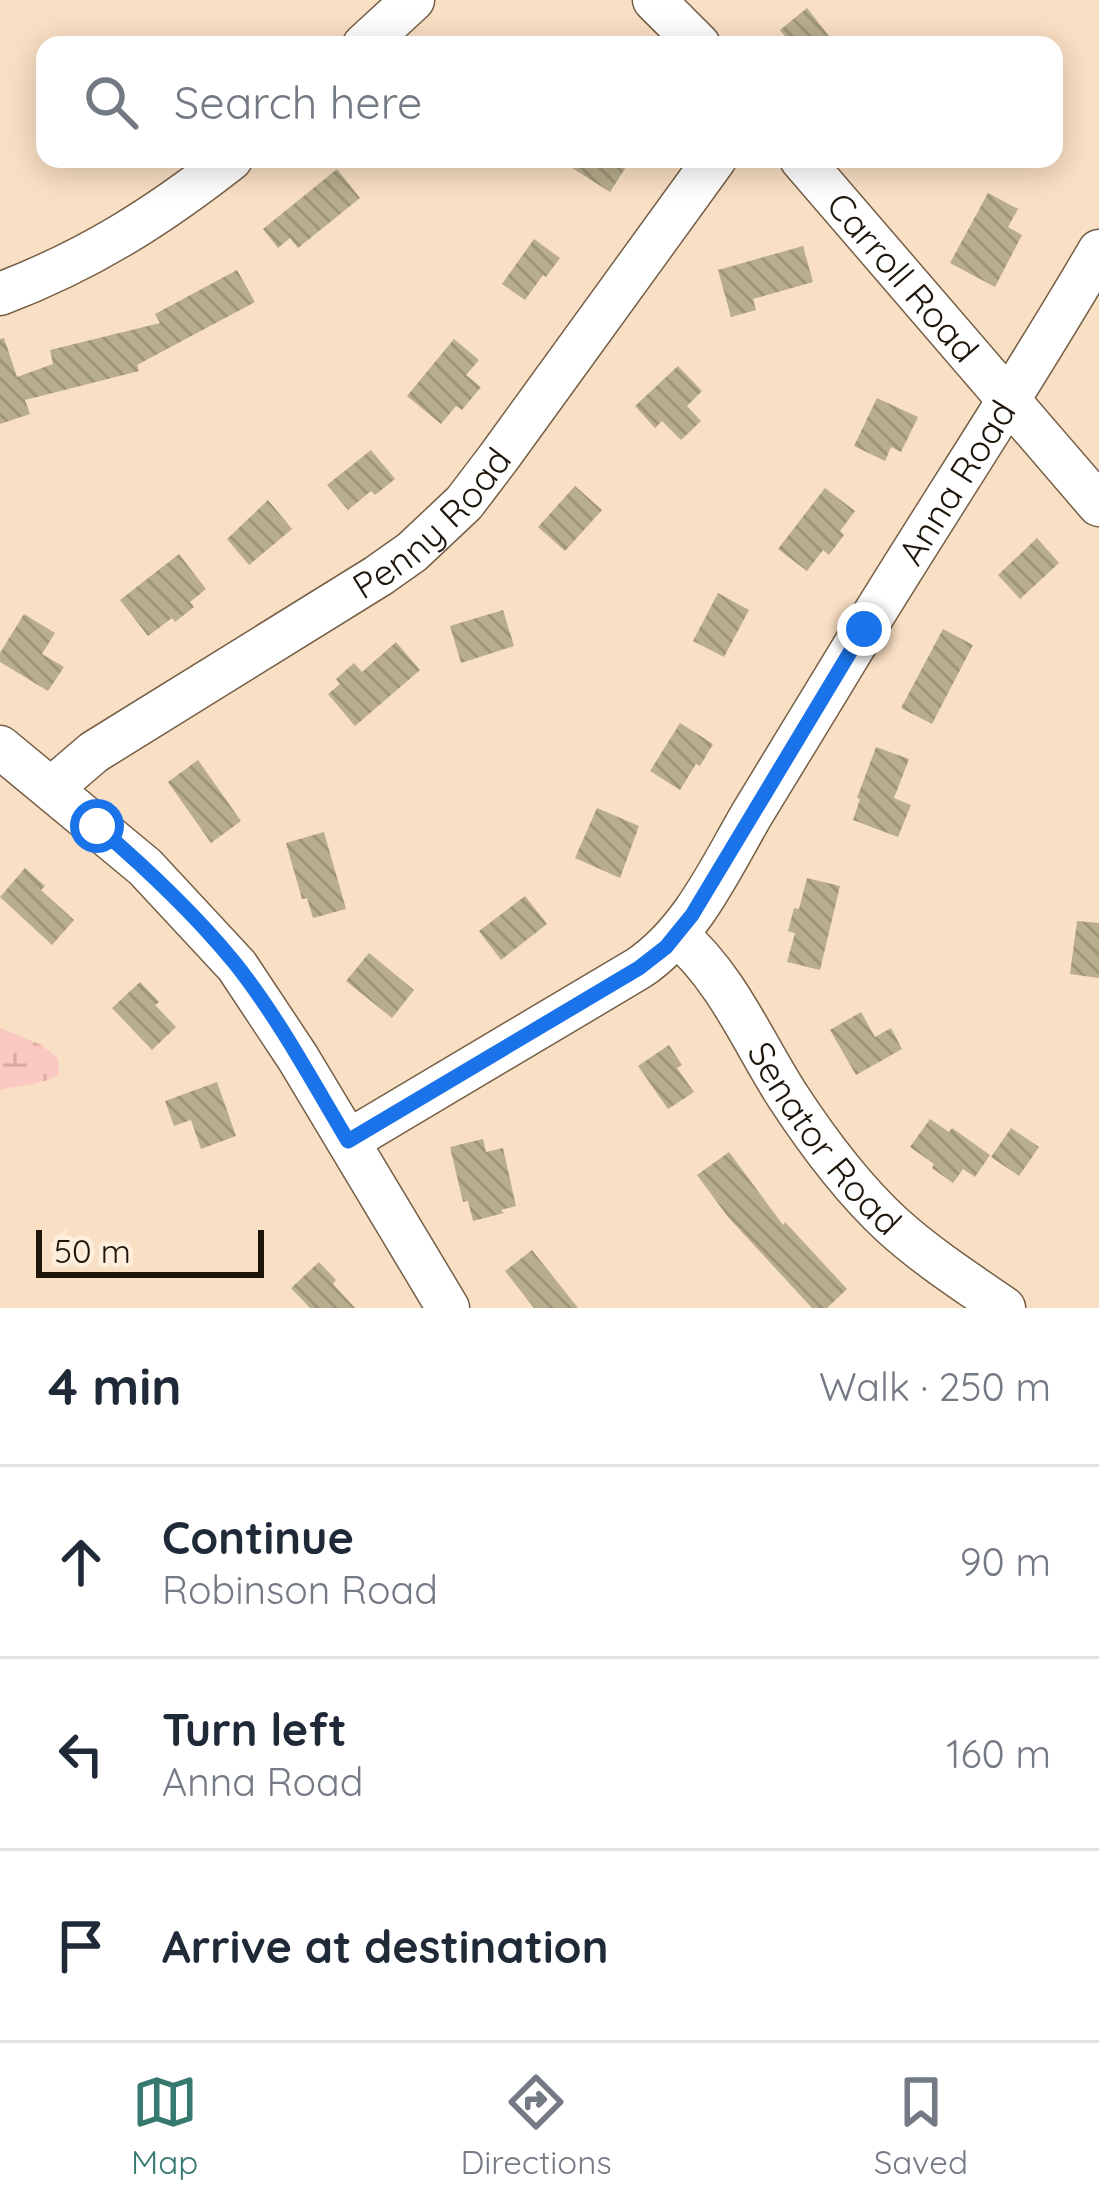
<!DOCTYPE html>
<meta charset="utf-8">
<style>
:root{--surface:#fff;--page:#f6f6f7;--text:#1f2937;--muted:#747a83;--line:#e0e1e3;--accent:#367a6f}
body{margin:0;font-family:Quicksand,sans-serif;background:var(--page);color:var(--text)}
.scale{position:absolute;left:36px;bottom:30px;width:228px;box-sizing:border-box;padding-left:12px;border:6px solid #1e150b;border-top:0;font-size:33px;line-height:42px;white-space:nowrap;color:#1e150b;-webkit-text-stroke:9px #feeedd;paint-order:stroke}
.stop{position:absolute;width:36px;height:36px;margin:-27px;border:9px solid #1a73e8;border-radius:50%;background:#fff}
.stop.end{background:#1a73e8;border-color:#fff;box-shadow:0 3px 12px #0008}
.list{margin:0;padding:0;list-style:none}
h2{display:flex;justify-content:space-between;align-items:center;height:156px;margin:0;padding:0 48px;font-size:51px}
h2 small{font-size:39px;font-weight:400;color:var(--muted)}
.list li{display:grid;grid-template-columns:78px 1fr auto;gap:36px;align-items:center;box-sizing:border-box;height:192px;padding:0 48px;border-top:3px solid var(--line)}
.list b{display:block;font-size:45px;white-space:nowrap}
.list p{margin:0;font-size:39px;white-space:nowrap;color:var(--muted)}
.list em{font-size:39px;font-style:normal;color:var(--muted)}
.icon{flex:none;width:66px;height:66px;fill:none;stroke:currentColor;stroke-width:2;stroke-linecap:round;stroke-linejoin:round}
.map{position:relative;flex:none;width:1099px;height:1308px;overflow:hidden}
.search{position:absolute;background:var(--surface);box-shadow:0 6px 30px #0003;left:36px;right:36px;top:36px;height:132px;display:flex;align-items:center;gap:30px;box-sizing:border-box;padding:0 42px;border-radius:24px;color:var(--muted);font-size:45px}
.sheet{height:732px;background:var(--surface)}
nav{display:flex;justify-content:space-around;align-items:center;box-sizing:border-box;height:168px;border-top:3px solid var(--line);background:var(--surface);font-size:33px;color:var(--muted)}
nav a{display:grid;justify-items:center;gap:6px}
nav .on{color:var(--accent)}
.map>svg:first-child{display:block}
</style>
<div class="map">
<svg width="1099" height="1308" viewBox="0 0 1099 1308">
<defs>
<pattern id="wetland-marsh" width="20" height="14" patternUnits="userSpaceOnUse" patternTransform="scale(3)"><rect width="20" height="14" fill="#fbc7c1"/><path d="M1 5h8M5 5V1M11 12h8M15 12V8" fill="none" stroke="#d7aaa4"/></pattern>
<pattern id="building-back-hatch" width="6" height="6" patternUnits="userSpaceOnUse" patternTransform="scale(3)"><rect width="6" height="6" fill="#b8ad8c"/><path d="M-1 5l2 2M0 0l6 6M5-1l2 2" fill="none" stroke="#9e9477"/></pattern>
</defs>
<rect width="100%" height="100%" fill="#f9dfc3"/>
<!-- wetland -->
<path fill="url(#wetland-marsh)" d="M0,1028L41,1045L58,1058L59,1074C44,1085 19,1085 0,1090Z"/>
<!-- building -->
<path fill="url(#building-back-hatch)" d="M807,8L836,45H792L780,30Z
M558,159H631L610,192Z
M337,169L360,198L298,248L290,238L278,248L263,229Z
M988,193L1018,209L1008,227L1022,235L995,287L950,263Z
M534,239L560,258L546,277L543,275L525,300L502,284Z
M803,246L813,282L753,299L756,310L731,317L718,270Z
M237,270L255,302L137,365L139,371L25,400L30,414L0,424V339L4,338L17,377L53,364L50,350L160,323L155,314Z
M454,339L479,360L466,375L481,387L462,410L456,406L441,424L407,396Z
M678,366L702,391L687,406L701,421L681,440L662,421L655,428L635,406Z
M877,398L918,417L901,452L891,447L885,461L854,446Z
M371,450L395,479L375,495L371,491L348,510L327,485Z
M575,486L602,510L565,551L538,527Z
M825,488L855,511L840,531L844,535L829,555L823,550L807,571L778,549Z
M268,500L292,529L249,565L227,539Z
M1037,538L1059,563L1020,599L998,575Z
M179,554L206,589L190,602L194,607L175,622L172,618L148,636L120,600Z
M718,593L749,610L724,657L693,641Z
M503,610L514,646L461,663L450,626Z
M24,614L55,633L42,654L64,667L48,691L0,662V653Z
M943,629L973,645L932,724L901,708Z
M396,642L420,670L355,726L328,694L340,684L336,679L354,663L362,672Z
M680,723L713,744L700,766L696,764L680,790L650,771Z
M876,747L909,759L894,798L911,805L898,837L853,820L860,799L857,798Z
M198,760L241,821L211,843L168,782Z
M597,808L639,826L620,878L575,858Z
M324,832L346,909L313,918L307,898L302,899L286,843Z
M25,868L45,886L41,890L74,920L52,945L0,897Z
M807,878L840,886L820,970L787,962L795,933L788,931L794,908L799,909Z
M525,896L547,924L501,960L479,931Z
M1077,921L1099,923V978L1070,974Z
M369,953L414,990L392,1018L346,981Z
M140,982L159,1002L155,1005L176,1027L152,1050L112,1008Z
M861,1012L875,1037L891,1028L902,1049L856,1075L830,1030Z
M669,1045L682,1065L677,1068L694,1092L668,1109L638,1066Z
M217,1082L236,1136L201,1149L191,1120L174,1126L165,1101Z
M930,1119L949,1132L952,1128L990,1155L975,1177L963,1169L953,1183L932,1168L934,1164L910,1147Z
M1011,1128L1039,1147L1019,1176L991,1157Z
M483,1139L486,1152L503,1148L516,1206L501,1210L504,1213L473,1221L468,1201L463,1202L450,1147Z
M729,1152L783,1225L785,1222L847,1289L827,1308H812L728,1217L697,1175Z
M532,1250L578,1308H534L505,1271Z
M319,1262L336,1280L333,1284L355,1308H310L291,1288Z"/>
<g fill="none" stroke-linecap="round" stroke-linejoin="round">
<defs>
<g id="minor">
<path d="M654,0L699,45"/>
<path d="M364,45L413,0"/>
<path id="s1" d="M801,159L1099,505"/>
<path d="M0,294C89,260 157,217 231,159"/>
<path d="M0,747L145,867L237,966L298,1058L448,1308"/>
<path id="s2" d="M52,788L94,752L378,576L412,552L464,503L499,457L715,159"/>
<path id="s3" d="M677,935C727,978 752,1040 787,1095C817,1141 852,1188 892,1225C926,1256 966,1282 1004,1308"/>
<path id="s4" d="M348,1141L639,968C692,932 720,869 752,814C779,770 806,725 833,681C920,536 1014,397 1099,251"/>
</g>
</defs>
<!-- minor casing -->
<use href="#minor" stroke="#755f46" stroke-width="45"/>
<!-- minor -->
<use href="#minor" stroke="#fff" stroke-width="42"/>
</g>
<g fill="none" stroke-linecap="round" stroke-linejoin="round">
<!-- route -->
<path stroke="#1a73e8" stroke-width="15" d="M97,826C146,868 193,912 234,962C278,1017 312,1081 348,1141L639,968L666,947L692,915L864,629"/>
</g>
<g text-anchor="middle" stroke-width="12" stroke-linejoin="round" paint-order="stroke">
<!-- street labels -->
<g font-size="36" fill="#1e150b" stroke="#feeedd">
<text dy="13" stroke="none"><textPath href="#s1" startOffset="156">Carroll Road</textPath></text>
<text dy="13" stroke="none"><textPath href="#s4" startOffset="921">Anna Road</textPath></text>
<text dy="13" stroke="none"><textPath href="#s2" startOffset="465">Penny Road</textPath></text>
<text dy="13" stroke="none"><textPath href="#s3" startOffset="252">Senator Road</textPath></text>
</g>
</g>
</svg>
<div class="scale">50 m</div>
<div class="stop" style="left:97px;top:826px"></div>
<div class="stop end" style="left:864px;top:629px"></div>
<div class="search"><svg class="icon" aria-label="search" viewBox="0 0 24 24"><circle cx="10" cy="10" r="6"/><path d="M15 15l6 6"/></svg>Search here</div>
</div>
<section class="sheet">
<h2>4 min<small>Walk · 250 m</small></h2>
<ul class="list">
<li><svg class="icon" aria-label="ahead" viewBox="0 0 24 24"><path d="M12 20V5M6 11l6-6 6 6"/></svg><div><b>Continue</b><p>Robinson Road</p></div><em>90 m</em></li>
<li><svg class="icon" aria-label="left" viewBox="0 0 24 24"><path d="M17 20v-9H6M10 6l-5 5 5 5"/></svg><div><b>Turn left</b><p>Anna Road</p></div><em>160 m</em></li>
<li><svg class="icon" aria-label="arrive" viewBox="0 0 24 24"><path d="M6 21V4h12l-3 4 3 4H6"/></svg><div><b>Arrive at destination</b></div></li>
</ul>
</section>
<nav>
<a class="on"><svg class="icon" aria-label="map" viewBox="0 0 24 24"><path d="M3 6l6-2 6 2 6-2v14l-6 2-6-2-6 2zM9 4v14M15 6v14"/></svg>Map</a>
<a><svg class="icon" aria-label="directions" viewBox="0 0 24 24"><path d="M12 3l9 9-9 9-9-9zM9 14v-3h6M13 9l2 2-2 2"/></svg>Directions</a>
<a><svg class="icon" aria-label="saved" viewBox="0 0 24 24"><path d="M7 4h10v16l-5-4-5 4z"/></svg>Saved</a>
</nav>
